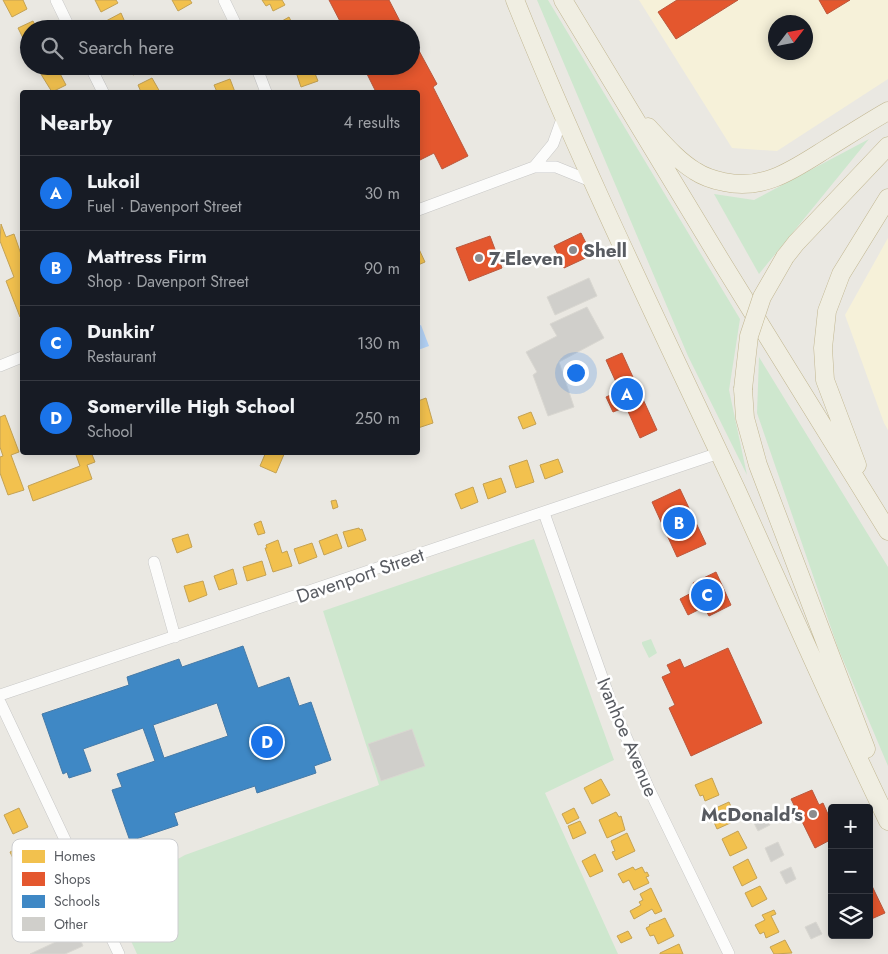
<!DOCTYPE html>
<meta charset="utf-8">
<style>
:root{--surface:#171b24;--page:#242831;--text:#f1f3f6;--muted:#9ea1a6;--line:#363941;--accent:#1a73e8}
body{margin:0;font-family:Jost,sans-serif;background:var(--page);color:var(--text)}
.controls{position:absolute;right:15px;bottom:15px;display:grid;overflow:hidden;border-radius:5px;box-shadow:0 2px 12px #0003}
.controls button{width:45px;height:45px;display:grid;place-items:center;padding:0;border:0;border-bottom:1px solid var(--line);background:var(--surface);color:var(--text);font:25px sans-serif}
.compass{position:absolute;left:768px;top:15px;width:45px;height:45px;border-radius:50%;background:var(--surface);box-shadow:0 2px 12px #0003;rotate:58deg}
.you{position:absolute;left:575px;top:372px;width:18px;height:18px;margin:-12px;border:4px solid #fff;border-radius:50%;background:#1a73e8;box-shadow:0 0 0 8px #1a73e833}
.badge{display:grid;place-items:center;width:32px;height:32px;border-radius:50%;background:var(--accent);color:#fff;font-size:16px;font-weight:700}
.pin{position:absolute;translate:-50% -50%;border:2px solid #fff;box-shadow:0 1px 5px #0006}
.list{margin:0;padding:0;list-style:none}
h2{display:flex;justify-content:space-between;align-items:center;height:65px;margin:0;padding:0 20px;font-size:21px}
h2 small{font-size:16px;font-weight:400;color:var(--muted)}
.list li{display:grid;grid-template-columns:32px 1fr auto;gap:15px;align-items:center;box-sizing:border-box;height:75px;padding:0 20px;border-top:1px solid var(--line)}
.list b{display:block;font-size:19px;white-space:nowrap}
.list p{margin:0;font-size:16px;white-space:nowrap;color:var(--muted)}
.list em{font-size:16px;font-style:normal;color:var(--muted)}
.icon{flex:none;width:28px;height:28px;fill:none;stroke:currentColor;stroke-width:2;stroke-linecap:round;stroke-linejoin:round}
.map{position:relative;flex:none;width:888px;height:954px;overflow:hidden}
.search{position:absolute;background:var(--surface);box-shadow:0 2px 12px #0003;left:20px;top:20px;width:400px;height:55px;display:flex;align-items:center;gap:12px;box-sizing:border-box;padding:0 18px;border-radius:28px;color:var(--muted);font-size:19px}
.panel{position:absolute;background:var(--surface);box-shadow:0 2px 12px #0003;left:20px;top:90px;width:400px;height:365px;border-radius:5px}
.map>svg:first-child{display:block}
</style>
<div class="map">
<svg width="888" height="954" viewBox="0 0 888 954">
<rect width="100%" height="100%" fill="#eae8e2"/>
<!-- commercial -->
<path fill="#f6f1d9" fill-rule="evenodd" d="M639,0H888V79L777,151L732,148ZM776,22H806V52H776Z
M888,238V430L884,423L845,315Z"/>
<!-- green -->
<path fill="#cee7ce" d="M537,0H548L740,319L729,390L747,475L688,356Z
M869,139L759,274L714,194L754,200Z
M759,357L888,567V766L838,648L757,413Z
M534,539L614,760L545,793L618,954H137L107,888L167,865L185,855L379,785L323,611Z
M651,639L657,653L649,658L642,644V642Z"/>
<!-- water -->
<path fill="#b3d2f6" d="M421,325L429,346L418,350V326Z"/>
<!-- homes -->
<path fill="#f2c14e" stroke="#c4a254" d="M3,0H23L27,9L12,17Z
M95,0H116L118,3L101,12Z
M172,0H190L192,3L178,11Z
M262,0H282L285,5L273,11L270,4L266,6Z
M121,13L128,29H109L106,21Z
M289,17L295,29H277L275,25Z
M33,21L37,29H29V50L18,28Z
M200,21L204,29H186Z
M49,66H56L66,85L52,92L39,71Z
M128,66H148L149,67L133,75Z
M294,66H312L318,81L301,87Z
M152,78L160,92H141L138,85Z
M230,79L235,92H217L214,85Z
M1,224L6,237L14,234L22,257V276L21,277L22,281V317H20L6,281L14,277L0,241Z
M418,247L425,262L418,265Z
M426,398L433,423L418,428V401Z
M531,412L536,424L523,429L518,417Z
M5,415L19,452L11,455L24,490L8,495L0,473V457L3,456L0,447V417Z
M75,452H91L95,462L87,465L92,479L33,501L28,486L80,466Z
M266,452H285L276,473L260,466Z
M558,459L563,472L545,479L540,465Z
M527,460L534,482L516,488L509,466Z
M501,478L506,492L488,499L483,484Z
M473,487L478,502L461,509L455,494Z
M336,500L338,507L333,509L331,501Z
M261,521L265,533L258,535L254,524Z
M359,528L360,530L362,529L366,540L348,547L343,532Z
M188,534L192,547L177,553L172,539Z
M337,534L342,548L324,555L319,541Z
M278,540L282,553L287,551L292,566L273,572L265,548H267L266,545Z
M312,543L317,557L299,564L294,549Z
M262,561L266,575L247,581L243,567Z
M233,569L237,584L219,590L214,576Z
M203,581L207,595L189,602L184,586Z
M712,778L719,795L705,801L703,795L700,796L695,785Z
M601,779L610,795L592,804L584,788Z
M729,802L737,820L717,829L709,811Z
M19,808L28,827L13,834L4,815Z
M574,808L579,818L567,824L562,814Z
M616,812L619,817L621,816L625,830L607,838L599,820Z
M580,821L586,833L573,839L568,826Z
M738,831L747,848L730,856L722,839Z
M627,833L635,851L616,860L612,852L615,851L611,841Z
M33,841L46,869L30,876L24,864L17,867L10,852Z
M595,854L603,871L590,877L582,861Z
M748,859L757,878L742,886L733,867Z
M633,867L635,870L642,867L645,873L647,872L649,876L646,877L649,883L634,890L629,880L623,883L618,874Z
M760,886L767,899L752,907L745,893Z
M651,888L662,911L655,914L652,909L634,919L630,911L641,905L639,902L643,900L640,894Z
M774,910L776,914L771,916L779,932L766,938L764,932L760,934L755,925L765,920L762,915Z
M665,918L674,936L658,944L654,935L650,936L646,928L650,926L649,925Z
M628,931L632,938L621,943L617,936Z
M785,940L792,953L774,954L770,947Z
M679,944L683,954H660V953Z"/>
<!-- shops -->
<path fill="#e4572e" stroke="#ba583d" d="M329,0H389L404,29H344Z
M677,0H738L676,39L658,12Z
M819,0H850L827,14Z
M411,36L437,84L433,87L468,156L442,169L434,153L418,161V92H376L363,66H411Z
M581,233L592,255L564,268L554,246Z
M490,236L502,268L469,281L456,248Z
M622,353L657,430L640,438L626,407L613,412L606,397L620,391L606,360Z
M680,489L706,544L677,557L652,502Z
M716,572L731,605L709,616L704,607L688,615L680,599L697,590L693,583Z
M728,648L762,723L691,756L669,708L675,705L662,677L671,673L667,665L680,659L684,668Z
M812,790L819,805L823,803L832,823V839L815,848L791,799Z
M872,886L885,913L869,920V888Z"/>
<!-- schools -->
<path fill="#3f88c5" stroke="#467aa7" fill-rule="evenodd" d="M243,646L258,688L289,677L299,706L311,702L331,760L314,766L316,773L257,793L255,786L174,813L178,825L130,841L112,790L122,787L117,774L155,761L143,728L83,749L91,771L69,778L67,772L63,774L42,714L129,685L127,677L179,659L182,667ZM217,703L228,736L164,758L153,725Z"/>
<!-- building -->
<path fill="#d0cfcb" stroke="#d9d7d1" d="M589,278L597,296L555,315L547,297Z
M587,307L604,338L559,362L574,407L548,416L533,375L537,372L526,352L557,336L550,324Z
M412,729L425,766L381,781L368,744Z
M764,813L770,825L758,831L752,819Z
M778,842L784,855L771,862L765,848Z
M791,867L796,879L786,884L780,872Z
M816,922L822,934L811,939L805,927Z
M77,932L83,946L65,954H30Z"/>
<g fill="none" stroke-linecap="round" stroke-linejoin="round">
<defs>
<path id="minor" d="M56,0L70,29
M224,0L238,29
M90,66L103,92
M256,66L266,92
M534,167L553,144L563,116
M418,210L534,167H556L593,182
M0,366L22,357
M544,513L612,705L649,789L729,954
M154,562L175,637
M0,695L719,453
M0,702L119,954"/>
<path id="trunk" d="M515,0C582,167 661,328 737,491C787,601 835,712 888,821
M563,0L724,266L888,531
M648,127C663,143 677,160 695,171C704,177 714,180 724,182C764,191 794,169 826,149C847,136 867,123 888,111
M785,257L796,243L888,146
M743,389L745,418L758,465L866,749
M857,465L825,380L823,348L827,311L841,274L888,198"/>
</defs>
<!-- minor casing -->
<use href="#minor" stroke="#c7c7c6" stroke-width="12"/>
<!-- trunk casing -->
<use href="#trunk" stroke="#c1b690" stroke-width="19"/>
<!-- minor -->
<use href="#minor" stroke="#fcfcfb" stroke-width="11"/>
<!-- trunk -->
<use href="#trunk" stroke="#f0eee2" stroke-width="18"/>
<defs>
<path id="trunk-bridge" d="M743,389L749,336L762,297L785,257"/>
</defs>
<!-- trunk-bridge casing -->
<use href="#trunk-bridge" stroke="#c1b690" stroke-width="19" stroke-linecap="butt"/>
<!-- trunk-bridge -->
<use href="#trunk-bridge" stroke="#f0eee2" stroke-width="18"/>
</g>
<!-- markers -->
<g fill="#8b8c8e" stroke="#fff" stroke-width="2">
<circle cx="573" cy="250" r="5"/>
<circle cx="479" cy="258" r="5"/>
<circle cx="813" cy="814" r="5"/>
</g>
<g text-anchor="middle" stroke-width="5" stroke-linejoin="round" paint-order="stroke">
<!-- poi labels -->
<g font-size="19" font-weight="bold" fill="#585b61" stroke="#fff" text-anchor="start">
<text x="583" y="257">Shell</text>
<text x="489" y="265">7-Eleven</text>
<text x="803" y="821" text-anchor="end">McDonald's</text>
</g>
<!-- street labels -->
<g font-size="19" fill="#585b61" stroke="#fff">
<text transform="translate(360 575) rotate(-19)" y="7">Davenport Street</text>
<text transform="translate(628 737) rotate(67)" y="7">Ivanhoe Avenue</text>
</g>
</g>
<!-- legend -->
<rect x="12" y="839" width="166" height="103" rx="8" fill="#fff" stroke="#cdced0" stroke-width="1"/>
<rect x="22" y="850" width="23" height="13" fill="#f2c14e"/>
<rect x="22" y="872" width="23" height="14" fill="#e4572e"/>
<rect x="22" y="895" width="23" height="13" fill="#3f88c5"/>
<rect x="22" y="917" width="23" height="14" fill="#d0cfcb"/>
<g font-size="14" fill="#585b61">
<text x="54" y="861">Homes</text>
<text x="54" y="884">Shops</text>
<text x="54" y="906">Schools</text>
<text x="54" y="929">Other</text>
</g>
</svg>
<div class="controls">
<button>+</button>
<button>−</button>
<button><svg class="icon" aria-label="layers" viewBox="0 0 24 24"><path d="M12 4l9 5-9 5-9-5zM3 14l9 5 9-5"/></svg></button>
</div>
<svg class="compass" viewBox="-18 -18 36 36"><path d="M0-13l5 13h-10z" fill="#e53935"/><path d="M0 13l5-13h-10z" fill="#9ea1a6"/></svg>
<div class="you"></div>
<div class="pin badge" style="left:627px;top:394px">A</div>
<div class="pin badge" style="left:679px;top:523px">B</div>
<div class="pin badge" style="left:707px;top:595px">C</div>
<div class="pin badge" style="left:267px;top:742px">D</div>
<div class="search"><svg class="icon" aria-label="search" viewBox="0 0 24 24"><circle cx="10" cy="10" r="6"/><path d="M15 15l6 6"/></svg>Search here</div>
<section class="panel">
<h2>Nearby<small>4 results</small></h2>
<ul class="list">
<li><span class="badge">A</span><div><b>Lukoil</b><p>Fuel · Davenport Street</p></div><em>30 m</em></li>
<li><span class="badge">B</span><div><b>Mattress Firm</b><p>Shop · Davenport Street</p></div><em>90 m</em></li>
<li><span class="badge">C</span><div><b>Dunkin'</b><p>Restaurant</p></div><em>130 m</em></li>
<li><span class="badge">D</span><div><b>Somerville High School</b><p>School</p></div><em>250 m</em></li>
</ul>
</section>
</div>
